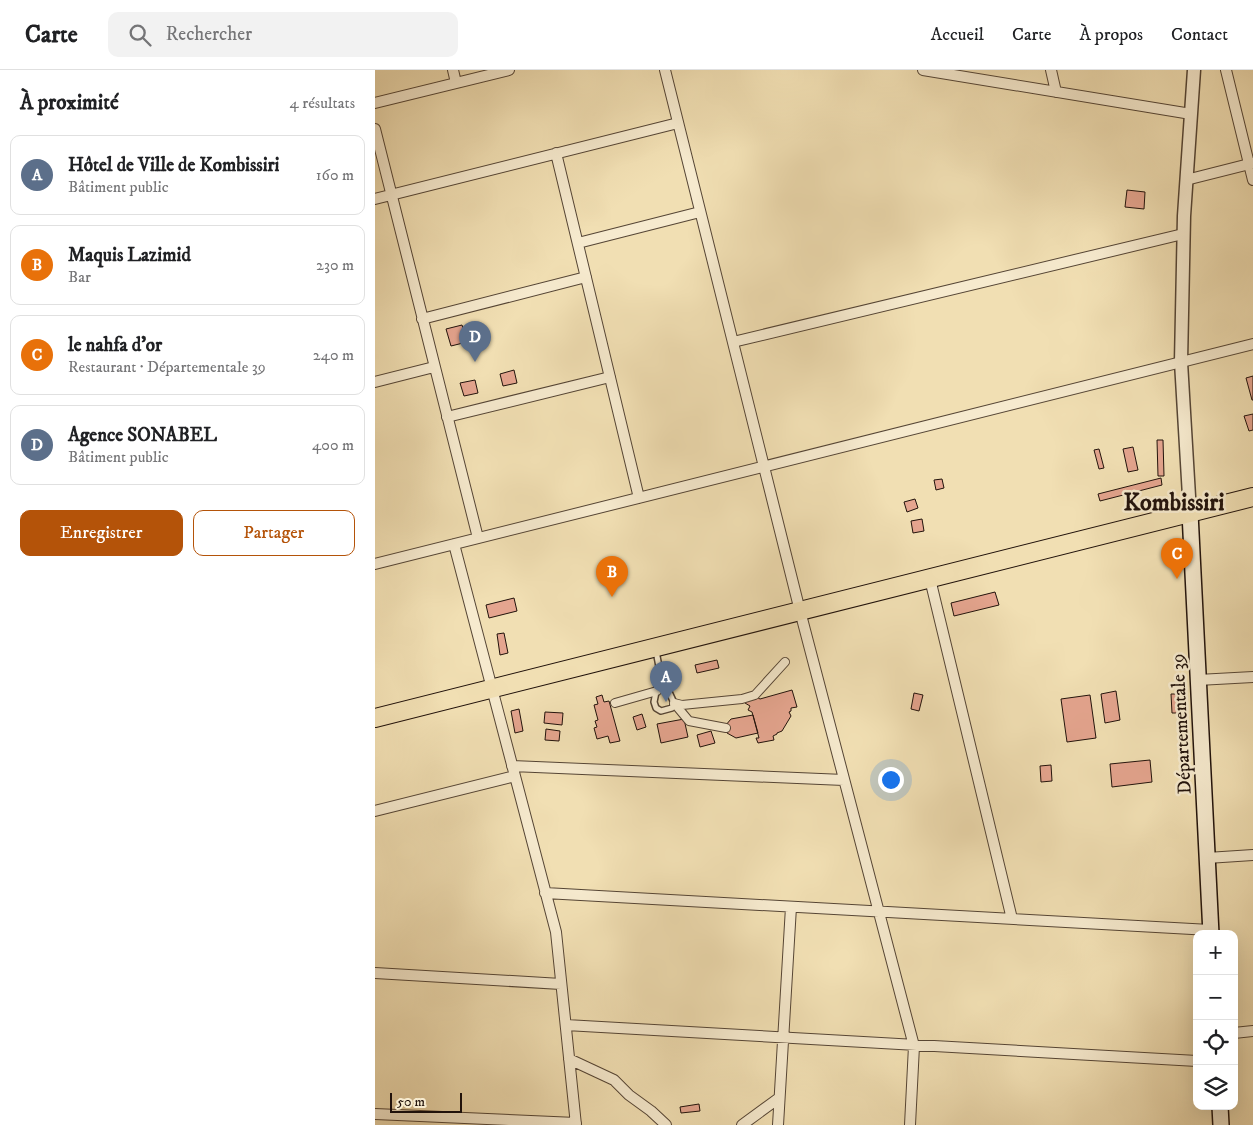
<!DOCTYPE html>
<html lang="fr">
<meta charset="utf-8">
<style>
:root{--surface:#fff;--page:#f2f2f2;--text:#202124;--muted:#757577;--line:#e0e0e0;--accent:#b45309}
body{margin:0;font-family:"IM FELL DW Pica",serif;background:var(--page);color:var(--text)}
.controls{position:absolute;right:15px;bottom:15px;display:grid;overflow:hidden;border-radius:10px;box-shadow:0 5px 20px #0002}
.controls button{width:45px;height:45px;display:grid;place-items:center;padding:0;border:0;border-bottom:1px solid var(--line);background:var(--surface);color:var(--text);font:25px sans-serif}
.scale{position:absolute;left:15px;bottom:12px;width:72px;box-sizing:border-box;padding-left:5px;border:2px solid #21120b;border-top:0;font-size:14px;line-height:18px;white-space:nowrap;color:#21120b;-webkit-text-stroke:4px #f6eace;paint-order:stroke}
.you{position:absolute;left:515px;top:709px;width:18px;height:18px;margin:-12px;border:4px solid #fff;border-radius:50%;background:#1a73e8;box-shadow:0 0 0 8px #1a73e833}
.badge{display:grid;place-items:center;width:32px;height:32px;border-radius:50%;background:var(--accent);color:#fff;font-size:16px;font-weight:700}
.pin{position:absolute;translate:-50% -41px;filter:drop-shadow(0 1px 2px #0008)}
.pin::after{content:'';position:absolute;top:26px;width:18px;height:15px;background:inherit;clip-path:polygon(0 0,100% 0,50% 100%)}
.list{margin:0;padding:0;list-style:none}
h2{display:flex;justify-content:space-between;align-items:center;height:65px;margin:0;padding:0 20px;font-size:21px}
h2 small{font-size:16px;font-weight:400;color:var(--muted)}
.list li{display:grid;grid-template-columns:32px 1fr auto;gap:15px;align-items:center;box-sizing:border-box;height:80px;margin:0 10px 10px;padding:0 10px;border:1px solid var(--line);border-radius:10px}
.list b{display:block;font-size:19px;white-space:nowrap}
.list p{margin:0;font-size:16px;white-space:nowrap;color:var(--muted)}
.list em{font-size:16px;font-style:normal;color:var(--muted)}
.actions{display:flex;gap:10px;padding:15px 20px}
.actions a{flex:1;padding:11px 0;border:1px solid var(--accent);border-radius:10px;text-align:center;font-size:18px;color:var(--accent)}
.actions .main{background:var(--accent);color:#fff}
.icon{flex:none;width:28px;height:28px;fill:none;stroke:currentColor;stroke-width:2;stroke-linecap:round;stroke-linejoin:round}
.map{position:relative;flex:none;width:878px;height:1055px;overflow:hidden}
header{display:flex;align-items:center;gap:30px;box-sizing:border-box;height:70px;padding:0 25px;background:var(--surface);border-bottom:1px solid var(--line)}
header strong{font-size:24px}
nav{display:flex;gap:28px;margin-inline-start:auto;font-size:18px}
.search{width:350px;height:45px;background:var(--page);display:flex;align-items:center;gap:12px;box-sizing:border-box;padding:0 18px;border-radius:10px;color:var(--muted);font-size:19px}
main{display:flex}
aside{flex:1;background:var(--surface)}
.map>svg:first-child{display:block}
</style>
<header>
<strong>Carte</strong>
<div class="search"><svg class="icon" aria-label="search" viewBox="0 0 24 24"><circle cx="10" cy="10" r="6"/><path d="M15 15l6 6"/></svg>Rechercher</div>
<nav><a>Accueil</a><a>Carte</a><a>À propos</a><a>Contact</a></nav>
</header>
<main>
<aside>
<h2>À proximité<small>4 résultats</small></h2>
<ul class="list">
<li><span class="badge" style="background:#5c6f8a">A</span><div><b>Hôtel de Ville de Kombissiri</b><p>Bâtiment public</p></div><em>160 m</em></li>
<li><span class="badge" style="background:#e8710a">B</span><div><b>Maquis Lazimid</b><p>Bar</p></div><em>230 m</em></li>
<li><span class="badge" style="background:#e8710a">C</span><div><b>le nahfa d'or</b><p>Restaurant · Départementale 39</p></div><em>240 m</em></li>
<li><span class="badge" style="background:#5c6f8a">D</span><div><b>Agence SONABEL</b><p>Bâtiment public</p></div><em>400 m</em></li>
</ul>
<div class="actions"><a class="main">Enregistrer</a><a>Partager</a></div>
</aside>
<div class="map">
<svg width="878" height="1055" viewBox="0 0 878 1055">
<rect width="100%" height="100%" fill="#f1dfb3"/>
<filter id="stains"><feTurbulence type="fractalNoise" baseFrequency=".004" numOctaves="4"/><feColorMatrix values="0 0 0 0 .2 0 0 0 0 .09 0 0 0 0 .02 0 0 0 .5 -.17"/></filter>
<radialGradient id="worn" r=".72"><stop offset=".6" stop-color="#630" stop-opacity="0"/><stop offset="1" stop-color="#630" stop-opacity=".3"/></radialGradient>
<!-- building -->
<path fill="#e5a58f" stroke="#21120b" d="M752,120L770,122L769,139L750,137Z
M87,255L92,272L76,276L71,259Z
M139,300L142,313L128,316L125,304Z
M878,306V330H877L871,308Z
M100,310L103,323L89,326L85,313Z
M878,344V360L874,361L869,346Z
M782,370H788L789,406H783Z
M758,377L763,400L753,402L748,379Z
M724,379L729,398L724,399L719,380Z
M786,408L787,415L725,431L723,424Z
M567,409L569,418L561,420L559,410Z
M540,429L543,438L532,442L529,432Z
M547,449L549,461L538,463L536,451Z
M620,522L624,535L579,546L576,533Z
M139,528L142,541L114,548L111,535Z
M129,563L133,583L125,585L122,564Z
M342,590L344,598L322,603L320,595Z
M417,620L422,637L416,638V641L414,642L416,646L407,661L402,663V664L398,666L399,670L383,673L381,668H384L377,642L373,640L375,636L370,633L373,627L378,630L380,626L385,629Z
M741,621L745,650L730,653L726,624Z
M539,623L548,625L544,641L536,639Z
M796,624H802L803,643H797Z
M227,625L229,632L234,631L245,671L235,673L233,666L222,669L219,658L222,657L220,651L223,650L219,635L223,634L221,627Z
M715,625L721,668L692,672L686,629Z
M144,639L148,661L140,663L136,641Z
M170,642L188,643L187,655L169,653Z
M267,644L271,657L262,660L258,647Z
M378,645L383,663L361,668L352,663L350,656L356,649Z
M309,649L313,667L286,673L282,654Z
M171,659L185,661L184,671L170,670Z
M336,661L340,673L325,677L322,665Z
M775,690L777,712L737,717L735,694Z
M676,695L677,711L666,712L665,696Z
M324,1034L325,1041L306,1043L305,1037Z"/>
<g fill="none" stroke-linecap="round" stroke-linejoin="round">
<defs>
<path id="service" d="M281,581L285,602L279,632L281,638L286,641L297,638L299,633L285,602"/>
<path id="pedestrian" d="M240,633L282,621
M299,633L307,635L367,629L380,625L410,592
M299,633L314,651L351,658"/>
<path id="minor" d="M78,0L81,13
M290,0L425,541L539,976L535,1055
M548,0L816,44
M676,0L681,22
M851,0L878,110
M0,33L134,0
M0,59L103,468
M181,83L264,428
M811,110L878,93
M0,129L303,53
M203,173L325,142
M47,249L211,207
M358,272L808,164
M0,312L59,297
M72,347L235,307
M79,474L181,862L201,1055
M0,494L878,274
M555,509L637,849
M823,610L878,607
M137,696L469,710
M0,741L140,706
M832,788L878,785
M170,823L835,860
M0,903L186,914
M191,955L822,991
M859,963L878,961
M194,989L239,1010L254,1025L276,1041L291,1055
M0,1044L201,1053
M367,1055L404,1028
M403,1055L416,837"/>
<path id="tertiary" d="M815,443L806,292L809,146L819,0"/>
<path id="secondary" d="M815,443L836,864
M845,1036L846,1055"/>
<path id="trunk" d="M0,648L878,427"/>
</defs>
<!-- service casing -->
<use href="#service" stroke="#554535" stroke-width="8"/>
<!-- pedestrian casing -->
<use href="#pedestrian" stroke="#554535" stroke-width="10"/>
<!-- minor casing -->
<use href="#minor" stroke="#554535" stroke-width="12"/>
<!-- tertiary casing -->
<use href="#tertiary" stroke="#554535" stroke-width="15"/>
<!-- secondary casing -->
<use href="#secondary" stroke="#21120b" stroke-width="18"/>
<!-- trunk casing -->
<use href="#trunk" stroke="#21120b" stroke-width="20"/>
<!-- service -->
<use href="#service" stroke="#f6eace" stroke-width="5"/>
<!-- pedestrian -->
<use href="#pedestrian" stroke="#f6eace" stroke-width="8"/>
<!-- minor -->
<use href="#minor" stroke="#f6eace" stroke-width="10"/>
<!-- tertiary -->
<use href="#tertiary" stroke="#f6eace" stroke-width="12"/>
<!-- secondary -->
<use href="#secondary" stroke="#f6eace" stroke-width="15"/>
<!-- trunk -->
<use href="#trunk" stroke="#f1dfb3" stroke-width="18"/>
</g>
<g text-anchor="middle" stroke-width="5" stroke-linejoin="round" paint-order="stroke">
<!-- street labels -->
<g font-size="19" fill="#21120b" stroke="#f6eace">
<text transform="translate(805 654) rotate(-93)" y="7">Départementale 39</text>
</g>
<!-- district labels -->
<g font-size="24" font-weight="bold" fill="#21120b" stroke="#f6eace">
<text x="799" y="440">Kombissiri</text>
</g>
</g>
<rect width="100%" height="100%" filter="url(#stains)"/>
<rect width="100%" height="100%" fill="url(#worn)"/>
</svg>
<div class="controls">
<button>+</button>
<button>−</button>
<button><svg class="icon" aria-label="locate" viewBox="0 0 24 24"><circle cx="12" cy="12" r="6"/><path d="M12 2v4M12 18v4M2 12h4M18 12h4"/></svg></button>
<button><svg class="icon" aria-label="layers" viewBox="0 0 24 24"><path d="M12 4l9 5-9 5-9-5zM3 14l9 5 9-5"/></svg></button>
</div>
<div class="scale">50 m</div>
<div class="you"></div>
<div class="pin badge" style="left:291px;top:632px;background:#5c6f8a">A</div>
<div class="pin badge" style="left:237px;top:527px;background:#e8710a">B</div>
<div class="pin badge" style="left:802px;top:509px;background:#e8710a">C</div>
<div class="pin badge" style="left:100px;top:292px;background:#5c6f8a">D</div>
</div>
</main>
